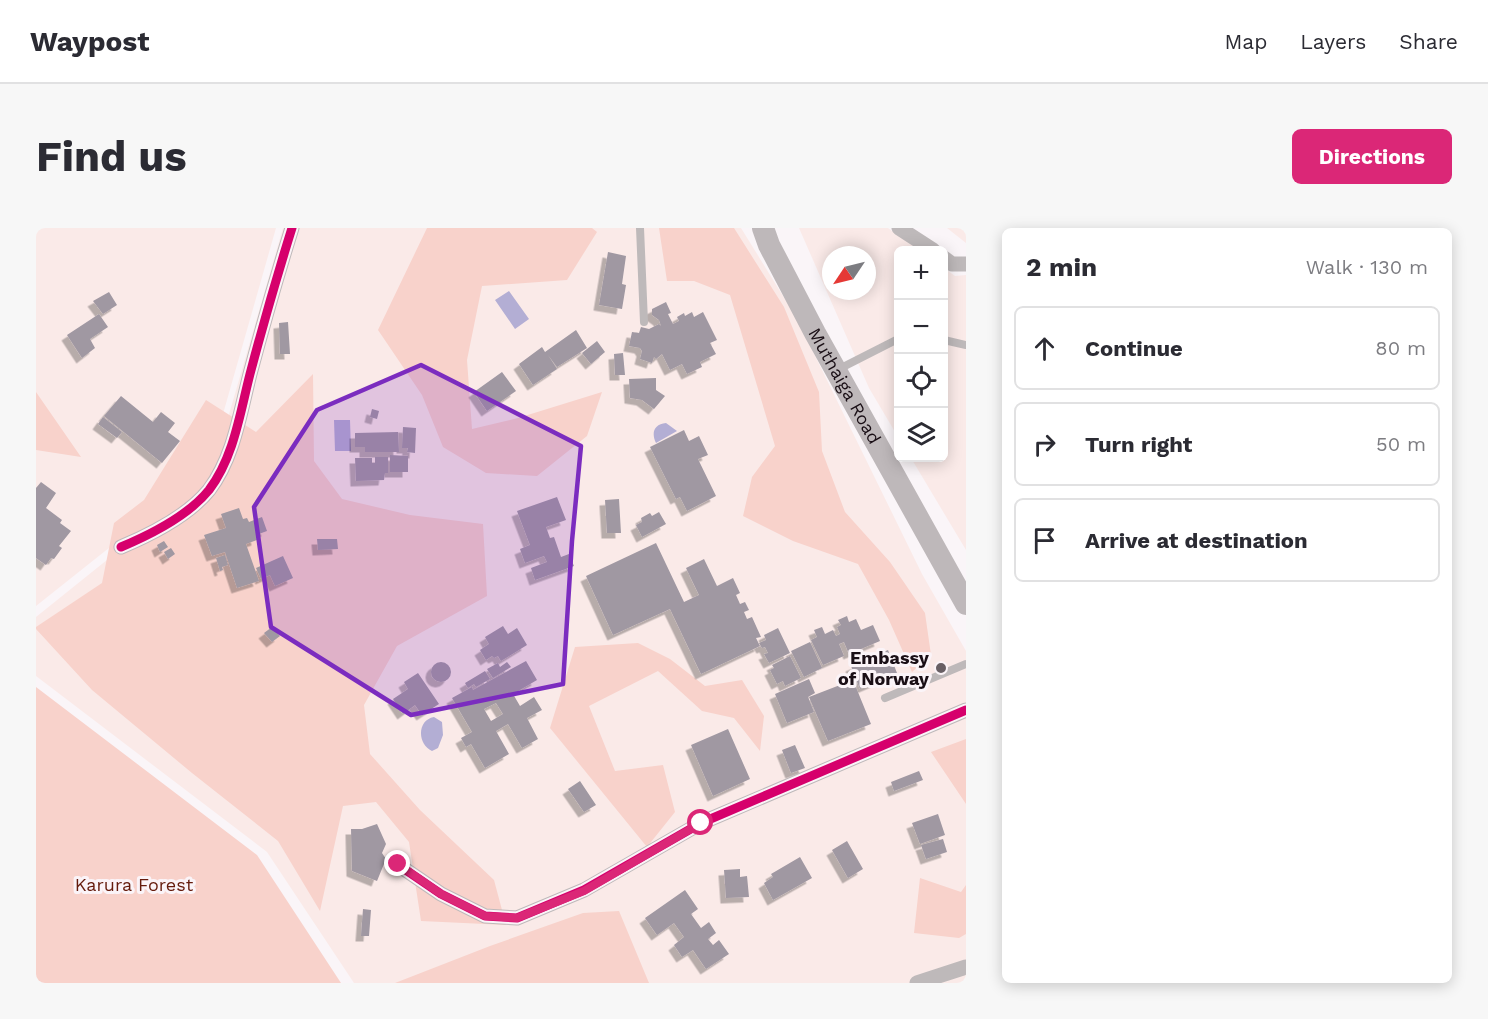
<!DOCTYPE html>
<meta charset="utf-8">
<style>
:root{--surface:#fff;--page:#f7f7f7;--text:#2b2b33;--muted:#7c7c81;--line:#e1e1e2;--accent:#db2777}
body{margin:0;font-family:"Work Sans",sans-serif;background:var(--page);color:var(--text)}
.controls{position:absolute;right:18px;top:18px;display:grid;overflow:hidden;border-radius:9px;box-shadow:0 3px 15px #0003}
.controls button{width:54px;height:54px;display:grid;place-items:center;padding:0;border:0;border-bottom:2px solid var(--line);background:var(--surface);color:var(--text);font:30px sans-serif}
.compass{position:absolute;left:786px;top:18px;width:54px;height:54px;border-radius:50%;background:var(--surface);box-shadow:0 3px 15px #0003;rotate:235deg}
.stop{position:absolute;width:18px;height:18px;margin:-14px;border:4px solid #db2777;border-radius:50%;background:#fff}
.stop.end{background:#db2777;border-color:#fff;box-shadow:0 2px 6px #0008}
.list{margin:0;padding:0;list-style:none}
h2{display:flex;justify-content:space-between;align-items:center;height:78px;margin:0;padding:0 24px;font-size:26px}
h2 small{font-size:20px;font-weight:400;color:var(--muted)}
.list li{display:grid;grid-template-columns:39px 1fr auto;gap:18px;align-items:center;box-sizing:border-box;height:84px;margin:0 12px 12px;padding:0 12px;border:2px solid var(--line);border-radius:9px}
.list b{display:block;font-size:22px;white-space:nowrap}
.list em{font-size:20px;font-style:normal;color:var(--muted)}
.icon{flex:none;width:33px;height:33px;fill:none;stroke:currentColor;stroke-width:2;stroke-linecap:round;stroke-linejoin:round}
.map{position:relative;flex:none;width:930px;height:755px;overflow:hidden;border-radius:9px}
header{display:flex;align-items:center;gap:36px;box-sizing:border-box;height:84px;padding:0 30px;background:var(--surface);border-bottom:2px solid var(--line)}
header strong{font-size:28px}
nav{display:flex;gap:33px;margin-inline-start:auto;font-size:21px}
.intro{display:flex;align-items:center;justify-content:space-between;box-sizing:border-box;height:144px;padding:0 36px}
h1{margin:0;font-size:42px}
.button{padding:15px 27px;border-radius:9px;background:var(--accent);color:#fff;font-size:21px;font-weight:700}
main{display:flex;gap:36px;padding:0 36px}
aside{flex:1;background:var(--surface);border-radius:9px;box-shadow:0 3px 15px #0003}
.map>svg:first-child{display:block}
</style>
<header>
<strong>Waypost</strong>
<nav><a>Map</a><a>Layers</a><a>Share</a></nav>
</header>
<div class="intro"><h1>Find us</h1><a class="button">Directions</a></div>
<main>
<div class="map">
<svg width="930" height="755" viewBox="0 0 930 755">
<defs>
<filter id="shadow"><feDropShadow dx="-5.5" dy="5.5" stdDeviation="0" flood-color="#0004"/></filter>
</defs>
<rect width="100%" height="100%" fill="#faf5f8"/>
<!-- green -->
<path fill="#faeae8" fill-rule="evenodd" d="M0,0H240L171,242L0,378Z
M247,0H705L760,89L886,346L930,423V755H318L231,624L0,448V389L168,254L176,245Z
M763,0H852L883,22H862V209L833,160ZM795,27H831V63H795Z
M911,0H930V15Z
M908,40L919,48L930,47V322L875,230H908Z"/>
<!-- forest -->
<path fill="#f8d2cb" d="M391,0H556L561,4L531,52L446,58L431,132L436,201L482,190L566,164L551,208L501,248L450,245L407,219L386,167L342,102Z
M623,0H698L748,79L783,164L786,223L809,284L854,334L889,385L895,427L876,444L853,392L822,336L757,313L707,288L716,249L739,218L694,67L658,53H631Z
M277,146L278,233L306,271L374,287L447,296L451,368L361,418L328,477L334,526L384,582L458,652L470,697L385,693L373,614L340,574L307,578L284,683L242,613L156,545L56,462L0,401V399L66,355L78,295L108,272L170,172L220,204Z
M0,164L45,229L0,222Z
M602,415L634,431L669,458L706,452L728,488L724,523L698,490L666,483L622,443L553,478L579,543L627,537L639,584L611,619L514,500L539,419Z
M0,459L221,627L305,755H0Z
M930,511V576L895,524Z
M884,650L925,664L930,657V706L923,710L878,705Z
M583,683L613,755H359L454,718L547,685Z"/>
<!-- water -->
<path fill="#b3aed4" d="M473,63L493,91L479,101L459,72Z
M298,192H314L315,223H299Z
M630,195L641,203L620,215C615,205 618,196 630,195Z
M398,489L406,494L407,507L402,520L396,523C381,516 381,492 398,489Z"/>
<!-- building -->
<path fill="#a098a2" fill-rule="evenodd" filter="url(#shadow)" d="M572,24L590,28L586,56L590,57L586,81L563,77Z
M73,64L81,77L67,86L57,73Z
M630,74L635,85L632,86L637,96L643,93L641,89L648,85L649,88L656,84L658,89L667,84L681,112L674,115L680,126L664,134L666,139L651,146L646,136L634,142L626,126L620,131L618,129L616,135L604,131L606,123L604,120L593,118L596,104L603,105L605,99L613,101L623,96L625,98L623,92L616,87V81Z
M63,86L72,99L54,111L59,120L46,130L31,107Z
M252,94L254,126H244L243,95Z
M540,102L551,120L521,139L512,127L521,141L497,157L483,136L506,119L509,124Z
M561,113L569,124L555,136L546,125Z
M587,125L589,147H579L578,126Z
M466,144L480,163L451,183L438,164Z
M620,150V162L629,168L618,181L606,172L594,170L593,151Z
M85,168L117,194L125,184L139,195L132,204L144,213L126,235L68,188Z
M336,181L343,183L341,191L334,189Z
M67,189L86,204L81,210L62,196Z
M367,199L380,200L379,225L371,224L372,220H366Z
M648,202L653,213L663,208L672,227L662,231L680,268L651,283L644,269L640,271L614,219Z
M362,204L363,224H329V219H319V205Z
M354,227L372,228V244H354Z
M339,229H352V245H349L348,252L320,253L319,230H336V235H339Z
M5,254L20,265L10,280L26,292L24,295L35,303L23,318L26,320L18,331L15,330L10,337L0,330V260Z
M521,269L530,292L510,299L514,310L518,309L525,329L533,326L538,338L499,352L495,340L511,334L508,328L489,335L484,321L494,317L481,283Z
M583,271L585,305H571L569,272Z
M203,280L207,291L211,290L213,294L226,289L231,303L220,307L221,312L210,316L223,353L201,360L189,324L176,328L168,307L190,300L185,286Z
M623,284L630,296L606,309L600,297L606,294L605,290L614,285L616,288Z
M281,311H301L302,321L282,322Z
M128,313L132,319L124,324L121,317Z
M620,315L648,374L663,367L650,340L668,331L681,358L697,350L704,365L700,367L704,376L709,374L713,382L708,384L711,391L716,389L725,409L720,410L724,418L665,446L634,381L577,407L550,348Z
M135,320L139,326L132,331L128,324Z
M189,327L192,337L186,339L187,342L184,343L180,330Z
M247,328L257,350L239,358L234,347L225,351L220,340Z
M811,388L813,394L820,391L825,402L837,397L844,413L813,426L808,414L803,416L808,428L787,437L775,412L781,409L778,402L786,399L789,406L797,402L800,408L804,406L801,399L805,397L802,392Z
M467,398L472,406L481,400L491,417L465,433L462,428L458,430L456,428L450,432L444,422L453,416L449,409Z
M236,399L244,408L236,414L228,405Z
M742,400L754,425L733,435L728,426L732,425L729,419L726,420L723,415L730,412L728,407Z
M774,414L786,440L768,449L755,423Z
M852,422L861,445L824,461L815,438Z
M754,428L765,450L749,458L747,453L741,456L734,442L738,440L736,437Z
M490,433L501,452L477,466L484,478L498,469L506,482L491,490L502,511L486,520L472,496L460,503L473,526L449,540L435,516L430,519L425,510L436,504L416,470L436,459L437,462ZM460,475L467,486L455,493L448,481Z
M471,434L475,439L457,450L451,441L462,435L464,439Z
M395 444a10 10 0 1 1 20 0a10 10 0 1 1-20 0Z
M449,443L454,451L440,459L438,456L432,460L429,455Z
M382,445L403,476L386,487L379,477L367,486L357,471L372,461L368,454Z
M773,451L779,465L772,469L778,484L751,495L739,466Z
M817,452L835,496L792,513L773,469Z
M692,501L714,551L677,568L655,517Z
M759,517L769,540L755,545L746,522Z
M883,543L887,552L858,563L855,554Z
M544,553L560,577L548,584L532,561Z
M902,586L909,607L884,616L876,595Z
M341,596L350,616L346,625L350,631L341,653L316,643L315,601H326Z
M907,611L911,624L890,631L885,617Z
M811,613L827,641L812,650L796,622Z
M764,629L776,650L737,672L728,655L737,649L735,646Z
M704,641V649L711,648L713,669L690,670L688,642Z
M649,662L662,681L655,686L665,700L673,694L680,705L672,711L677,717L683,712L693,726L670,741L657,722L646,729L638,717L648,709L638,695L621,707L609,690Z
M327,681L335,682L333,708H325Z"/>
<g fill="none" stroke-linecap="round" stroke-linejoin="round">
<!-- lane -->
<path stroke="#beb9ba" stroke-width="8" d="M604,0L608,94
M908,112L930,117
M801,142L862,111
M849,470L930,436"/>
<!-- street -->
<path stroke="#beb9ba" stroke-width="15" d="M863,0L897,22
M908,30L916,36H930
M85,319C116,306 152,288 173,262C198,229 204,185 214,146C227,97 241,48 256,0
M361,636L405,666L449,688L481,690L548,662L665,595L930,482
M881,755L930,739"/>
<!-- secondary -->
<path stroke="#beb8ba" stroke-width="22" id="s1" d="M727,0L733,17L779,105L930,376"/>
<defs>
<path id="cycleway" d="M85,319C116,306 152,288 173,262C198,229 204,185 214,146C227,97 241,48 256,0
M361,636L405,666L449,688L481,690L548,662L665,595L930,482"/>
</defs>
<!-- cycleway casing -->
<use href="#cycleway" stroke="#fbf4f8" stroke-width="13"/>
<!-- cycleway -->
<use href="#cycleway" stroke="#d6006c" stroke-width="9"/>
</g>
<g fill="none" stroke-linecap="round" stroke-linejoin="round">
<!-- route -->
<path stroke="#db2777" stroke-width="8" d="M362,636L405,666L449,688L481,690L548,663L665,595"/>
</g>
<!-- marked area -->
<path fill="#7b2cbf" fill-opacity="0.2" stroke="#7b2cbf" stroke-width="4.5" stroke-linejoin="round" d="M385,137L545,218L536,313L527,456L375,487L235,399L218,279L281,182Z"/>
<!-- markers -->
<circle fill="#685f64" stroke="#fbf4f8" stroke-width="2" cx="905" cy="440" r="6"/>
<g text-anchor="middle" stroke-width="6" stroke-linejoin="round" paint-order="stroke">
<!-- street labels -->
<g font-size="18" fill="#190e15" stroke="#fbf4f8">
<text dy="6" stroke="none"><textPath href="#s1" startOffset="178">Muthaiga Road</textPath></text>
</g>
<!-- poi labels -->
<g font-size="18" font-weight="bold" fill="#190e15" stroke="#fbf4f8" text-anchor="end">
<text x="893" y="436">Embassy<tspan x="893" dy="21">of Norway</tspan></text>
</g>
<!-- park labels -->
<g font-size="18" fill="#651b0c" stroke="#fbf4f8">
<text x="98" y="663">Karura Forest</text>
</g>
</g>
</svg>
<div class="controls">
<button>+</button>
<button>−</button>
<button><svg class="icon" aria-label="locate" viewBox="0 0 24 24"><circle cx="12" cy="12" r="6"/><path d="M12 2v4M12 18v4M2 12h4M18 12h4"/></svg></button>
<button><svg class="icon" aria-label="layers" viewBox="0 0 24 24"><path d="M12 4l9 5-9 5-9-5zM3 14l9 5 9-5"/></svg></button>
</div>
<svg class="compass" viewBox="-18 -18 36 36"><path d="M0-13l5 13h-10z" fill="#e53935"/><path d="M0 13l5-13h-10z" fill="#7c7c81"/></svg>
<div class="stop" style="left:665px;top:595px"></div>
<div class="stop end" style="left:362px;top:636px"></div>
</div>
<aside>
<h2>2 min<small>Walk · 130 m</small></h2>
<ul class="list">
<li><svg class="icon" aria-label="ahead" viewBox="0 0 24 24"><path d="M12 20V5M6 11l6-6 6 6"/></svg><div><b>Continue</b></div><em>80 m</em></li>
<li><svg class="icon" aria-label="right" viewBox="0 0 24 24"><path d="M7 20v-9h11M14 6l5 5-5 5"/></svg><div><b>Turn right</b></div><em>50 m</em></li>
<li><svg class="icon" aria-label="arrive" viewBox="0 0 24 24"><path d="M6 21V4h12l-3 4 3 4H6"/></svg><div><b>Arrive at destination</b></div></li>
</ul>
</aside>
</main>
